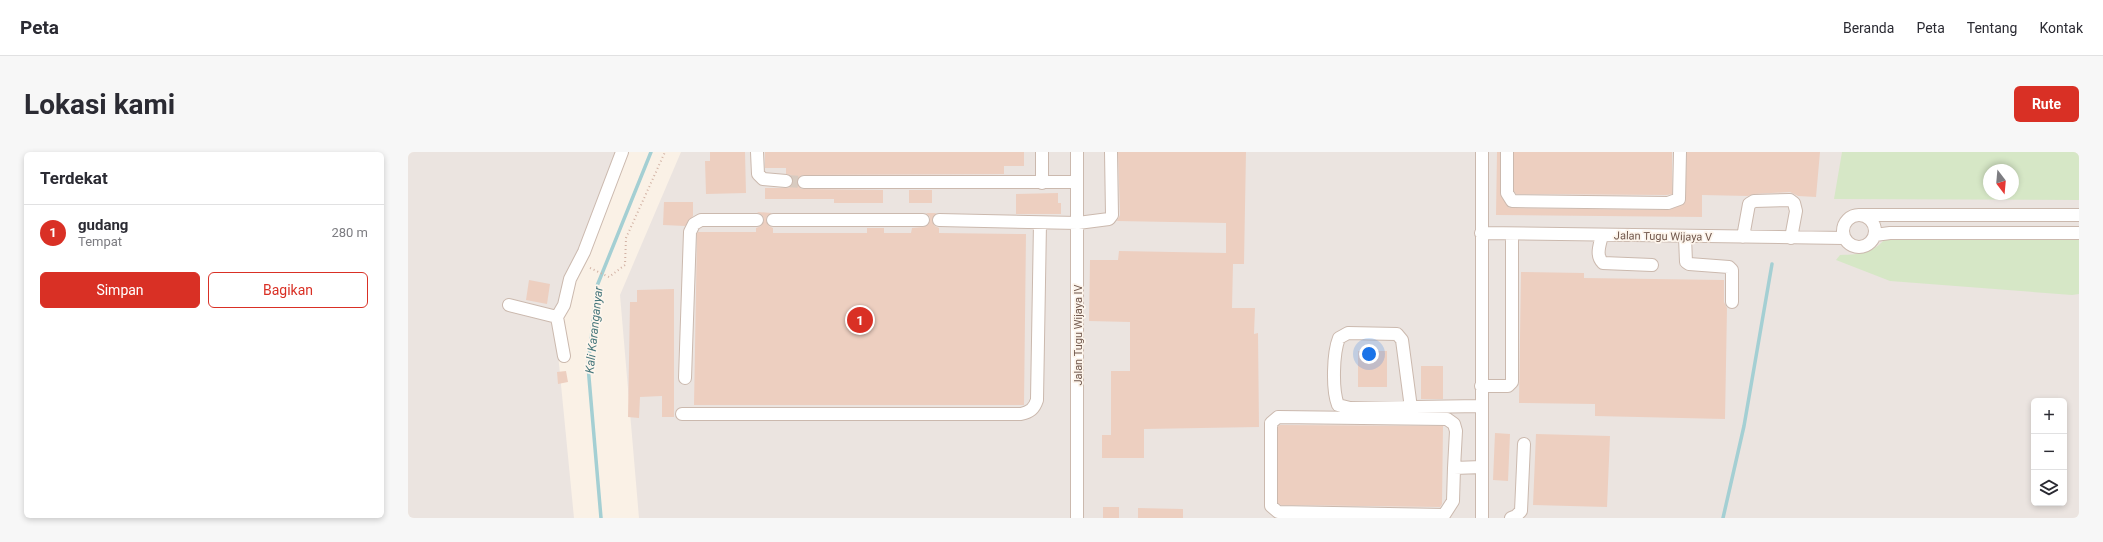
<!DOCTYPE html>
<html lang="id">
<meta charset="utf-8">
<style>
:root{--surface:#fff;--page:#f7f7f7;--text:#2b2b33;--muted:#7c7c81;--line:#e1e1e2;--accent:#d93025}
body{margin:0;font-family:Roboto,sans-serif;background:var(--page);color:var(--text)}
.controls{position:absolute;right:12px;bottom:12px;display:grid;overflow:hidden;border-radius:6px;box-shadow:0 2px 6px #0003}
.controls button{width:36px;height:36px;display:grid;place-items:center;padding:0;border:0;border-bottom:1px solid var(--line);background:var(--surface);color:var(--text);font:20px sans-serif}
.compass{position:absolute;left:1575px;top:12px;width:36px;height:36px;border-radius:50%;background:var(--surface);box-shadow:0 2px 6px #0003;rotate:164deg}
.you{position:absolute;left:961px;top:202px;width:14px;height:14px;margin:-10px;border:3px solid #fff;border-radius:50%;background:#1a73e8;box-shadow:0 0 0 6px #1a73e833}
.badge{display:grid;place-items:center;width:26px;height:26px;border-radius:50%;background:var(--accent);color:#fff;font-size:13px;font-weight:700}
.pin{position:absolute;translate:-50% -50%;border:2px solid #fff;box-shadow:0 1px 4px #0006}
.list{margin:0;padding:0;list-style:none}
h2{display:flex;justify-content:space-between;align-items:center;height:52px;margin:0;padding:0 16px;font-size:17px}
h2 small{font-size:13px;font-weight:400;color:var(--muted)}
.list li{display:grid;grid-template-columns:26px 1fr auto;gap:12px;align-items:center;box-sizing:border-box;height:56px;padding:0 16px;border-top:1px solid var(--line)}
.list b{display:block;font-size:15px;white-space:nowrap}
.list p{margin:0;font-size:13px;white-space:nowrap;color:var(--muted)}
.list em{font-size:13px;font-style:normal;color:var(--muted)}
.actions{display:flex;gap:8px;padding:12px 16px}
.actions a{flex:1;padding:9px 0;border:1px solid var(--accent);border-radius:6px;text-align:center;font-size:14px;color:var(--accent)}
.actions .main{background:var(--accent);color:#fff}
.icon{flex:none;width:22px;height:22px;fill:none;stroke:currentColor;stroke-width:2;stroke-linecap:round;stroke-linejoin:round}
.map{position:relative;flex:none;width:1671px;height:366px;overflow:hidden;border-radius:6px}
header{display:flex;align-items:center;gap:24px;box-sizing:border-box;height:56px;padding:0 20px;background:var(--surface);border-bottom:1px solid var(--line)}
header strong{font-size:19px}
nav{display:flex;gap:22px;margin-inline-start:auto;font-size:14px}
.intro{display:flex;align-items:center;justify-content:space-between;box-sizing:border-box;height:96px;padding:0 24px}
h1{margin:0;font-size:28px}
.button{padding:10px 18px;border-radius:6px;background:var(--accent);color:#fff;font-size:14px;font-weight:700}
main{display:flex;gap:24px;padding:0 24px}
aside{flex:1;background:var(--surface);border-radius:6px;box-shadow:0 2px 6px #0003}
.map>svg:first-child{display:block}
</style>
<header>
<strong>Peta</strong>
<nav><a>Beranda</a><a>Peta</a><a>Tentang</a><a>Kontak</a></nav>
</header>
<div class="intro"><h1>Lokasi kami</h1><a class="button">Rute</a></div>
<main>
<aside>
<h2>Terdekat<small></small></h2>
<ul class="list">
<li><span class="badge">1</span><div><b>gudang</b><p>Tempat</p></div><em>280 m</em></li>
</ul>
<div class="actions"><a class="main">Simpan</a><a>Bagikan</a></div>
</aside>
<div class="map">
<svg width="1671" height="366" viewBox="0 0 1671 366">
<rect width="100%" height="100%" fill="#faf1e6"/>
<!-- industrial -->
<path fill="#ebe4e0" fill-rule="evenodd" d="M0,0H221L147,171L166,366H0Z
M273,0H1671V366H231L212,143ZM1581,18H1605V42H1581ZM1626,249H1656V351H1626Z"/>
<!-- green -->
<path fill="#d6e7c6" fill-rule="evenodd" d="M1434,0H1671V48L1426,47ZM1581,18H1605V42H1581Z
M1479,85L1671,86V142L1664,143L1482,129L1428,108L1432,103C1454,102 1464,102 1479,85Z"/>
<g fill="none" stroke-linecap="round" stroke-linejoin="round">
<!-- stream -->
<path stroke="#a4cfd3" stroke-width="3.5" d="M193,366L180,214L189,134L243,0
M1315,366L1336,274L1364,112"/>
</g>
<!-- building -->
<path fill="#edcfc0" d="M302,0H337L338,41L298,42L297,9H302Z
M357,0H616V14H596V22L396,23L392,24L389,30L393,37L475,38V51H426V47H357V36H381L385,29L383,23L378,22V16H357Z
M710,0H838L836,112H825L824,156H847L846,182L850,181L851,275L736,277V306H694V283H703V219H722V170L681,169L682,108H710L711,99L818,101V71L709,69L712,63Z
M1089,0H1092V41L1101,56L1260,58L1277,51L1279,0H1412L1408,45L1390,44L1382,40L1346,42L1340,44L1294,43V65L1088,63Z
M1106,0H1264V42L1259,43L1108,42L1106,39Z
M501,38H524V51H501Z
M650,41V51H653V62H608V42Z
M256,50H285V64L277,74L255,73Z
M349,60L364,61L359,64L358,68L361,74L365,76V81H459V76H476V81H503L504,76L515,75L521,72L522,65L518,61H528L524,68L527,74L531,76V81L618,82L616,253H286L289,82L290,80H348V76L353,74L356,68L355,64Z
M1113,120L1176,121V126L1316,128V150L1319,156L1317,267L1187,264V252L1111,251Z
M121,128L142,132L139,152L118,148Z
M266,137V265H254V244L232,245L231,266L220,265L222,150H229V138Z
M950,199H979V235H950Z
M1013,214H1035V247H1013Z
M158,219L160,230L150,232L149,220Z
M872,273L1035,274L1034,352L1032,355L873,353L870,351V274Z
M1087,281L1102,282L1100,329L1085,328Z
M1128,282L1202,284L1199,355L1125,353Z
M695,355H711V366H695Z
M730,356L775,357V366H730Z"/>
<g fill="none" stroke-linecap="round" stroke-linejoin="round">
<!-- minor-tunnel -->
<path stroke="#d8cbc0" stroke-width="12" stroke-dasharray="12 6" stroke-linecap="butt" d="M378,29L396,30"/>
<defs>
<path id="minor" d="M349,0L350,22L355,27L378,29
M1074,0V366
M1099,0V41L1104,49L1260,51L1271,47L1272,0
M396,30H669
M634,31V0
M1435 79a16 16 0 1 1 32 0a16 16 0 1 1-32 0Z
M1453,63H1671
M365,68H515
M531,68L670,71L701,67L704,63L703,0
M1073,81L1436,86
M1194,83C1192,93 1187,103 1195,111L1244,113
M1467,83L1482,81H1671
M1277,85L1278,110L1281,112L1321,115L1324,118V150
M1335,85L1341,52L1346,49L1382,48L1386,51L1388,59L1383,86
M101,153L149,165
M156,204L149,165L156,153L162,127L176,100L214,0
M277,226L282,80L286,72L293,68H349
M1073,234H1100L1104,230V82
M1003,256L994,188L989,182L940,181L931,186C925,201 924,238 930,253L942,256L1073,254
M274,262H613C622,260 626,257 629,248L632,71
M1046,316L1048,279L1046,272L1039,267L870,265L863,271V354L870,360L1036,363L1045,349L1046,316L1074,315
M669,366V0
M1103,366L1108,364L1113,359L1116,292"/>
</defs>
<!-- minor casing -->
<use href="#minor" stroke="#cbb9ae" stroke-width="14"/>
<!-- path -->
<path stroke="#d2b2a4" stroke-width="2" stroke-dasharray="1 3" stroke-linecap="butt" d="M182,116L201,125L217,113L218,86L257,0"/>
<!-- minor -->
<use href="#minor" stroke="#fff" stroke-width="12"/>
</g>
<g text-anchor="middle" stroke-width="3.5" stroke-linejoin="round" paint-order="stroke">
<!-- street labels -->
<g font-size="11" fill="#71584d" stroke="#fdf5ec">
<text transform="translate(1255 84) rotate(1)" y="4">Jalan Tugu Wijaya V</text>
<text transform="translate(670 183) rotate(-90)" y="4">Jalan Tugu Wijaya IV</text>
</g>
<!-- water labels -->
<g font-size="12" font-style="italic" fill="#46777c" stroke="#fdf5ec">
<text transform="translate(186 178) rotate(-84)" y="4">Kali Karanganyar</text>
</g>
</g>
</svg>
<div class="controls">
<button>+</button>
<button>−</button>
<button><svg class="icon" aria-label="layers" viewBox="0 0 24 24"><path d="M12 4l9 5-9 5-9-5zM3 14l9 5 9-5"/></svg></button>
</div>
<svg class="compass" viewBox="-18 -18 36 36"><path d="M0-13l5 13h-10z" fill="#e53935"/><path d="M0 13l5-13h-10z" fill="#7c7c81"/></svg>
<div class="you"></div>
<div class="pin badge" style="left:452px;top:168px">1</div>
</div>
</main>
